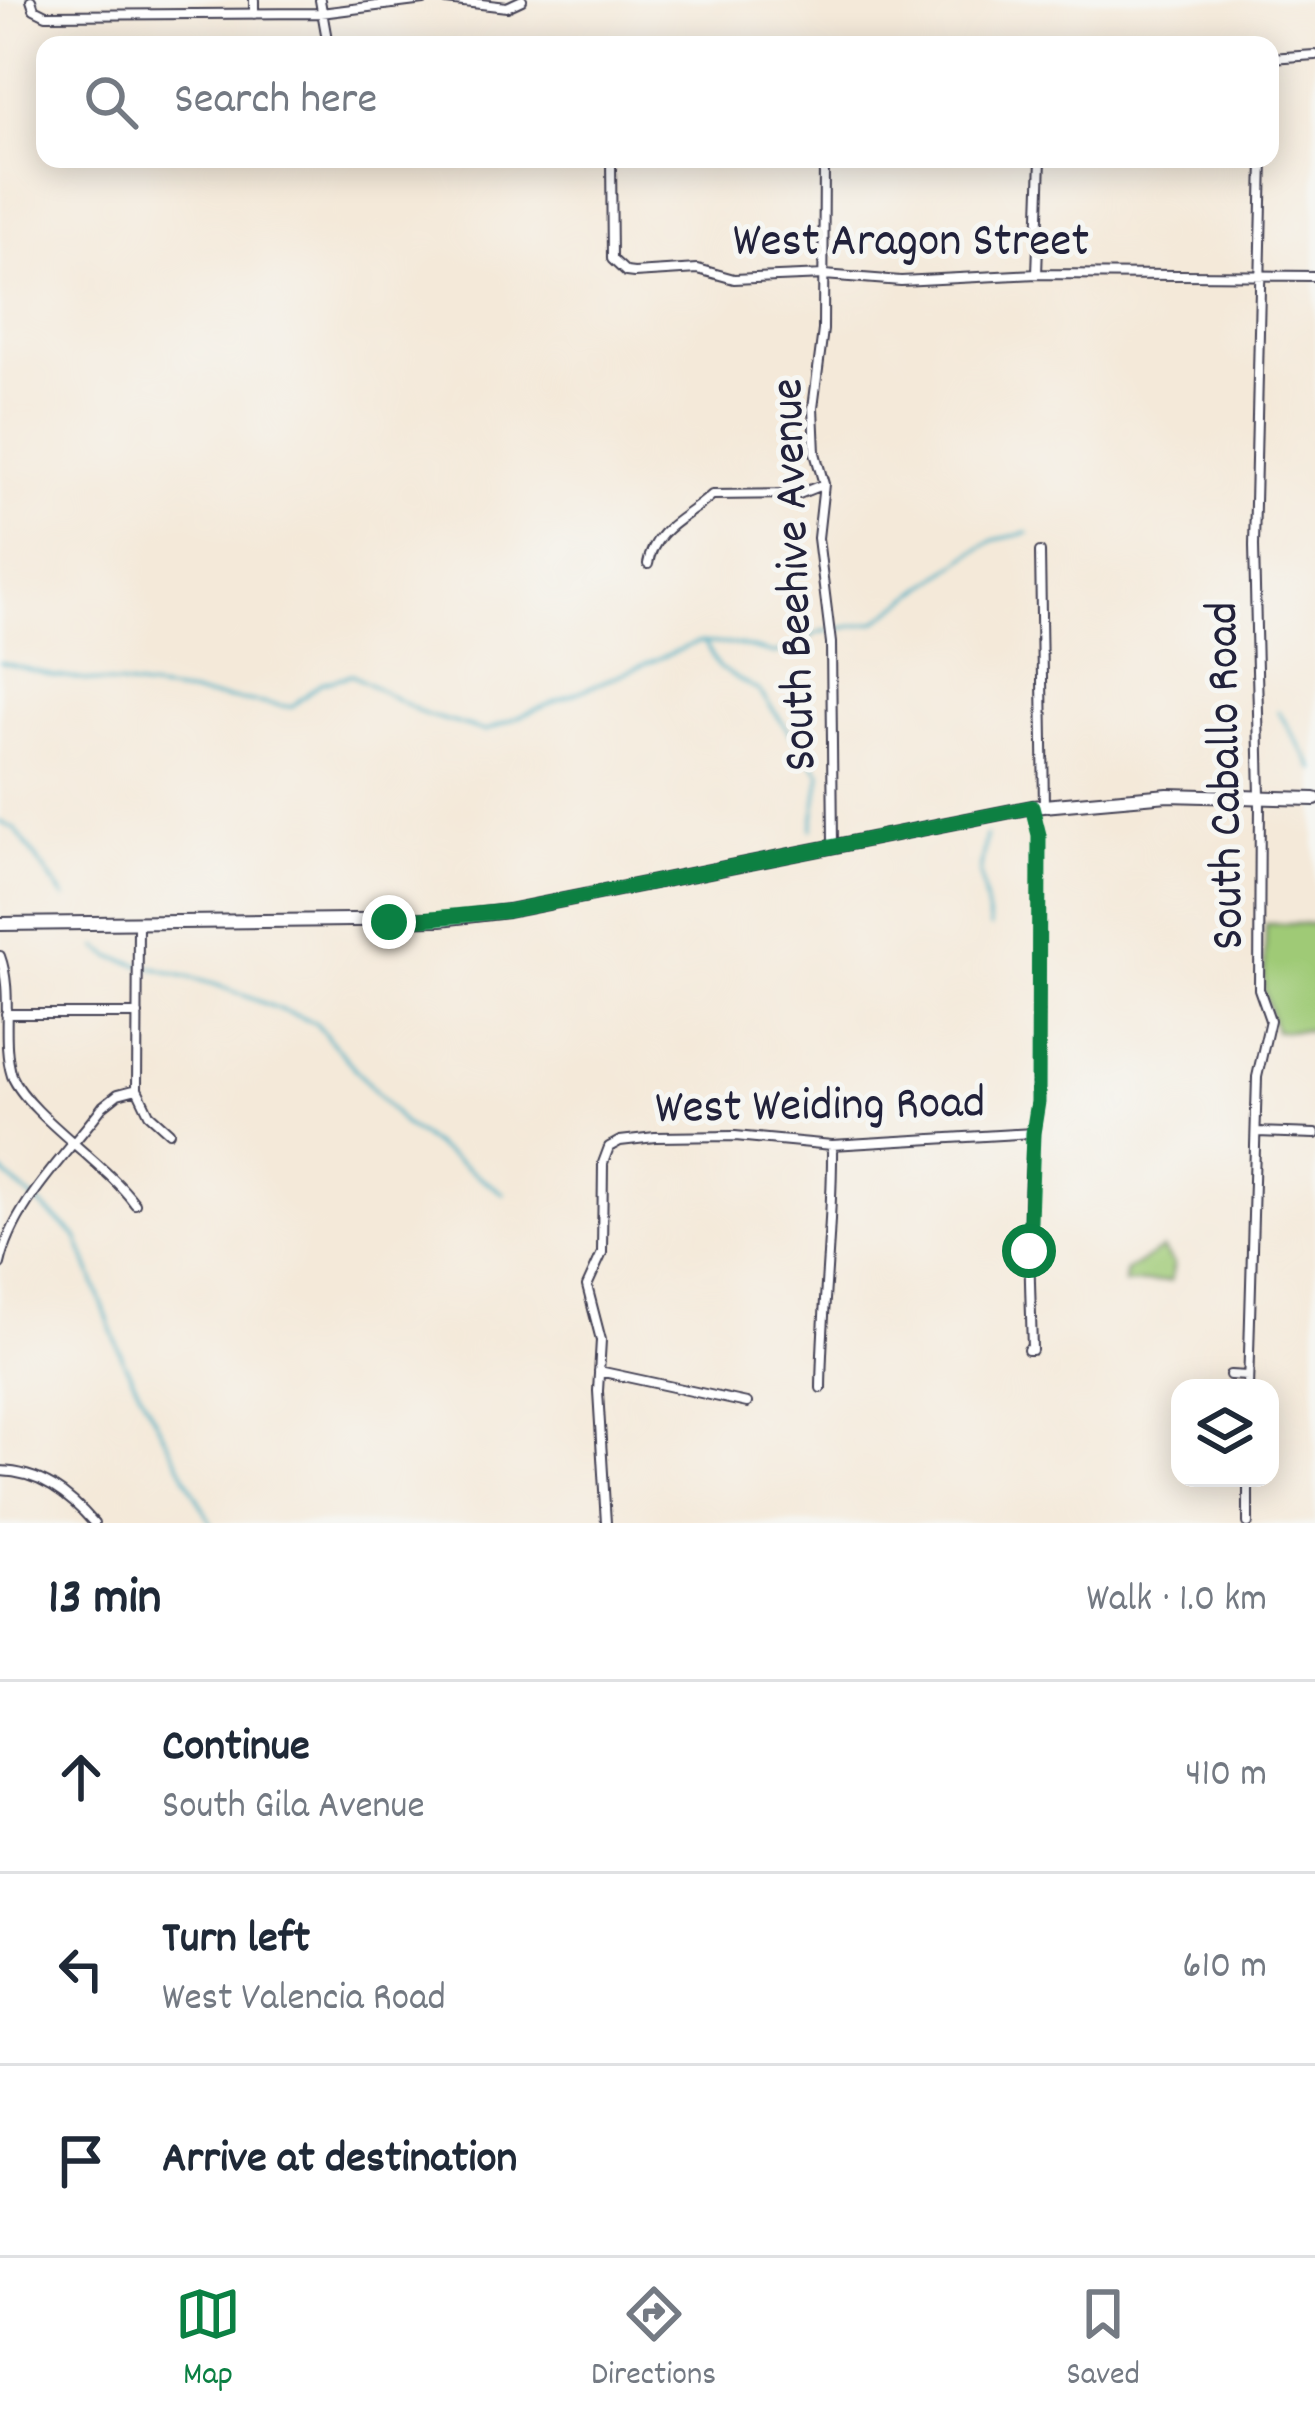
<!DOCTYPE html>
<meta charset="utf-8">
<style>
:root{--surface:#fff;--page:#f2f2f3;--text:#1f2937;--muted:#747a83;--line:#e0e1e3;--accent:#0b8043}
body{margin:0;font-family:Dekko,sans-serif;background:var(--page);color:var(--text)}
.controls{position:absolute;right:36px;bottom:36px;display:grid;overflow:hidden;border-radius:24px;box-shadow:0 6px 30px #0003}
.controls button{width:108px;height:108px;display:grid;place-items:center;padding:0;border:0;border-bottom:3px solid var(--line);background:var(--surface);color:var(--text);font:60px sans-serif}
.stop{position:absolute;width:36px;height:36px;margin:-27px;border:9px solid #0b8043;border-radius:50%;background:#fff}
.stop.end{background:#0b8043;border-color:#fff;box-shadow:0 3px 12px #0008}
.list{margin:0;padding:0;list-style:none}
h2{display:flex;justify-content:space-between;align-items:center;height:156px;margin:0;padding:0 48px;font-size:51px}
h2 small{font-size:39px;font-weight:400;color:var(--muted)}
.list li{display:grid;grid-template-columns:78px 1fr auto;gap:36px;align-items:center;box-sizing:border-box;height:192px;padding:0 48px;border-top:3px solid var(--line)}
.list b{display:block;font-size:45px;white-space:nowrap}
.list p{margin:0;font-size:39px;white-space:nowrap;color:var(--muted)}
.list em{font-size:39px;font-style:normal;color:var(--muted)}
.icon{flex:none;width:66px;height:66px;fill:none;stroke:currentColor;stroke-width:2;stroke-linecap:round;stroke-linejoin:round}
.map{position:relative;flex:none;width:1315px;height:1523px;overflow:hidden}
.search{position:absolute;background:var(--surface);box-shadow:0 6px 30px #0003;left:36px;right:36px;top:36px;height:132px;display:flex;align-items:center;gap:30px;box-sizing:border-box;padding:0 42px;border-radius:24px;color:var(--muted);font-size:45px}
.sheet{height:732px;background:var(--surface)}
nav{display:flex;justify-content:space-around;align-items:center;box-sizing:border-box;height:168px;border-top:3px solid var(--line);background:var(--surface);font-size:33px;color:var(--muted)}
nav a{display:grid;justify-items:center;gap:6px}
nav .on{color:var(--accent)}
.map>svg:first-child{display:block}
</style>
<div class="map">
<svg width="1315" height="1523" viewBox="0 0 1315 1523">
<rect width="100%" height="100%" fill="#f6f6f2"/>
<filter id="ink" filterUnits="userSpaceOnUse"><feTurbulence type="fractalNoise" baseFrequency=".00833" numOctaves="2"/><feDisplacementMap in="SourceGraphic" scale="24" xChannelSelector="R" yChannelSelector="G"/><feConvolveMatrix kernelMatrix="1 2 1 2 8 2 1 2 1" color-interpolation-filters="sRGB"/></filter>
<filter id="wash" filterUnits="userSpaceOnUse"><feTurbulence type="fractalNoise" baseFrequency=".004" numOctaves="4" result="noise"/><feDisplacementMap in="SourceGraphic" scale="48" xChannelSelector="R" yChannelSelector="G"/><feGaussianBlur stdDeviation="2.7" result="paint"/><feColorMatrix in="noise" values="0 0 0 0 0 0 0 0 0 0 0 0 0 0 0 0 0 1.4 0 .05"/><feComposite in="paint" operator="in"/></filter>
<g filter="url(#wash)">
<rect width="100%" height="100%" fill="#f4e9d9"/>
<!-- green -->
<path fill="#9fca76" stroke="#607658" stroke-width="3" d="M1266,924H1315V1030L1275,1031L1264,989Z
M1162,1249L1174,1264L1170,1281L1125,1284L1126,1271Z"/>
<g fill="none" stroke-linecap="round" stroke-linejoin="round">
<!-- stream -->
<path stroke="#44adc3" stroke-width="3" d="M706,645L719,668L759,691L821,774L812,829
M0,662L54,676L291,707L321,683L352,675L426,715L485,731L698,642L739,645L776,654L820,632L876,622L969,555L994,540L1028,533
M1278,711L1315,770
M0,822L15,829L65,898
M986,836L980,873L990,927
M98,947L112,957L214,984L315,1023L404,1124L504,1194
M0,1170L77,1237L124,1362L211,1523"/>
</g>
</g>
<g filter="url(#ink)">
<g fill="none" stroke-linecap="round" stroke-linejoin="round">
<defs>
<path id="minor" d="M31,0L34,9L46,15L321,13L424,0
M320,0L328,45
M446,0L507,7L522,0
M254,14V0
M1270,58L1315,55
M611,159L612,259L626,272L634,273L698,269L734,279L824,275L901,281L1037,274L1315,276
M824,159L823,330L813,408L815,453L824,484L818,538L831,643L833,844
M1037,274L1041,159
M1040,552L1044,806
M648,564C654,528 687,518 712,495L799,494L824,484
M138,923L137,1089L149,1114L169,1132
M0,956C14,994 0,1038 12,1076C29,1115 106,1163 135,1204
M6,1014H138
M1257,1132L1315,1134
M0,1264C13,1204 67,1155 103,1106L118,1094L137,1089
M1028,1350H1032C1030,1268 1024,1183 1038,1102L1039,835L1032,807
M599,1371L747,1403
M1230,1375L1248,1376
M821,1388C822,1306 833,1226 832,1145
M1248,1388L1257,1077L1270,1020L1259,989L1260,795L1254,546L1263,159
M0,1471C40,1472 69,1494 94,1523
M606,1523L598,1391L601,1340L587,1286L602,1253L603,1163L609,1147L620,1141L655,1137L735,1136L832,1145L1033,1133
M1248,1523V1478"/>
<path id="primary" d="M0,924L441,919L508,911L1032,807L1168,795L1315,799"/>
</defs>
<!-- minor casing -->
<use href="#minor" stroke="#424053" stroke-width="12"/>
<!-- primary casing -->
<use href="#primary" stroke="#424053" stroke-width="16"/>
<!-- minor -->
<use href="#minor" stroke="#fff" stroke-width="8"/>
<!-- primary -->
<use href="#primary" stroke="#fff" stroke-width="12"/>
</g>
</g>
<g fill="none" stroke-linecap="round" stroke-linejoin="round" filter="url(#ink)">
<!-- route -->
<path stroke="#0b8043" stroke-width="15" d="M389,922L508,911L1032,807L1039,835L1038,1102L1033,1133L1029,1251"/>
</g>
<g text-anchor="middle" stroke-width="10" stroke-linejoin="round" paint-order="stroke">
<!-- street labels -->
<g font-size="48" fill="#22223b" stroke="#f6f6f2">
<text x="911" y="254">West Aragon Street</text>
<text transform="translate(790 575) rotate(-92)" y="17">South Beehive Avenue</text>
<text transform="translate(1221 776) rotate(-91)" y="17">South Caballo Road</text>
<text transform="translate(820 1101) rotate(-1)" y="17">West Weiding Road</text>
</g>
</g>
</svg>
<div class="controls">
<button><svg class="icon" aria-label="layers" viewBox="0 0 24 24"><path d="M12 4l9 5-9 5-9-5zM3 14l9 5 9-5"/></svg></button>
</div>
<div class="stop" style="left:1029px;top:1251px"></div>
<div class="stop end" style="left:389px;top:922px"></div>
<div class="search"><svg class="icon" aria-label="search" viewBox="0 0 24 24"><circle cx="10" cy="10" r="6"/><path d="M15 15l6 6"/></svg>Search here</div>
</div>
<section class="sheet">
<h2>13 min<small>Walk · 1.0 km</small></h2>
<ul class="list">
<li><svg class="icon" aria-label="ahead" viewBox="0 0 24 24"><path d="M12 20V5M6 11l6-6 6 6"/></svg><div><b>Continue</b><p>South Gila Avenue</p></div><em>410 m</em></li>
<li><svg class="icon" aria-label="left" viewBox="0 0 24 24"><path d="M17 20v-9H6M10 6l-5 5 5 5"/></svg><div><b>Turn left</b><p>West Valencia Road</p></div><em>610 m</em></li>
<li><svg class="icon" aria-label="arrive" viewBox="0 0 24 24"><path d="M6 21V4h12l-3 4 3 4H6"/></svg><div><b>Arrive at destination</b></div></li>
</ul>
</section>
<nav>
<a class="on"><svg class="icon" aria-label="map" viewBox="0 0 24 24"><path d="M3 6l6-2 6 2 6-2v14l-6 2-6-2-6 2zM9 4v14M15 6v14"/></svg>Map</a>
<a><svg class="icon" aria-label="directions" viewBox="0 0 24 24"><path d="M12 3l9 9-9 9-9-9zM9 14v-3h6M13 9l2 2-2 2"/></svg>Directions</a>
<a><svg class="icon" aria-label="saved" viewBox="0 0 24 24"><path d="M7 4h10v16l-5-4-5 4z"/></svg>Saved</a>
</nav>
